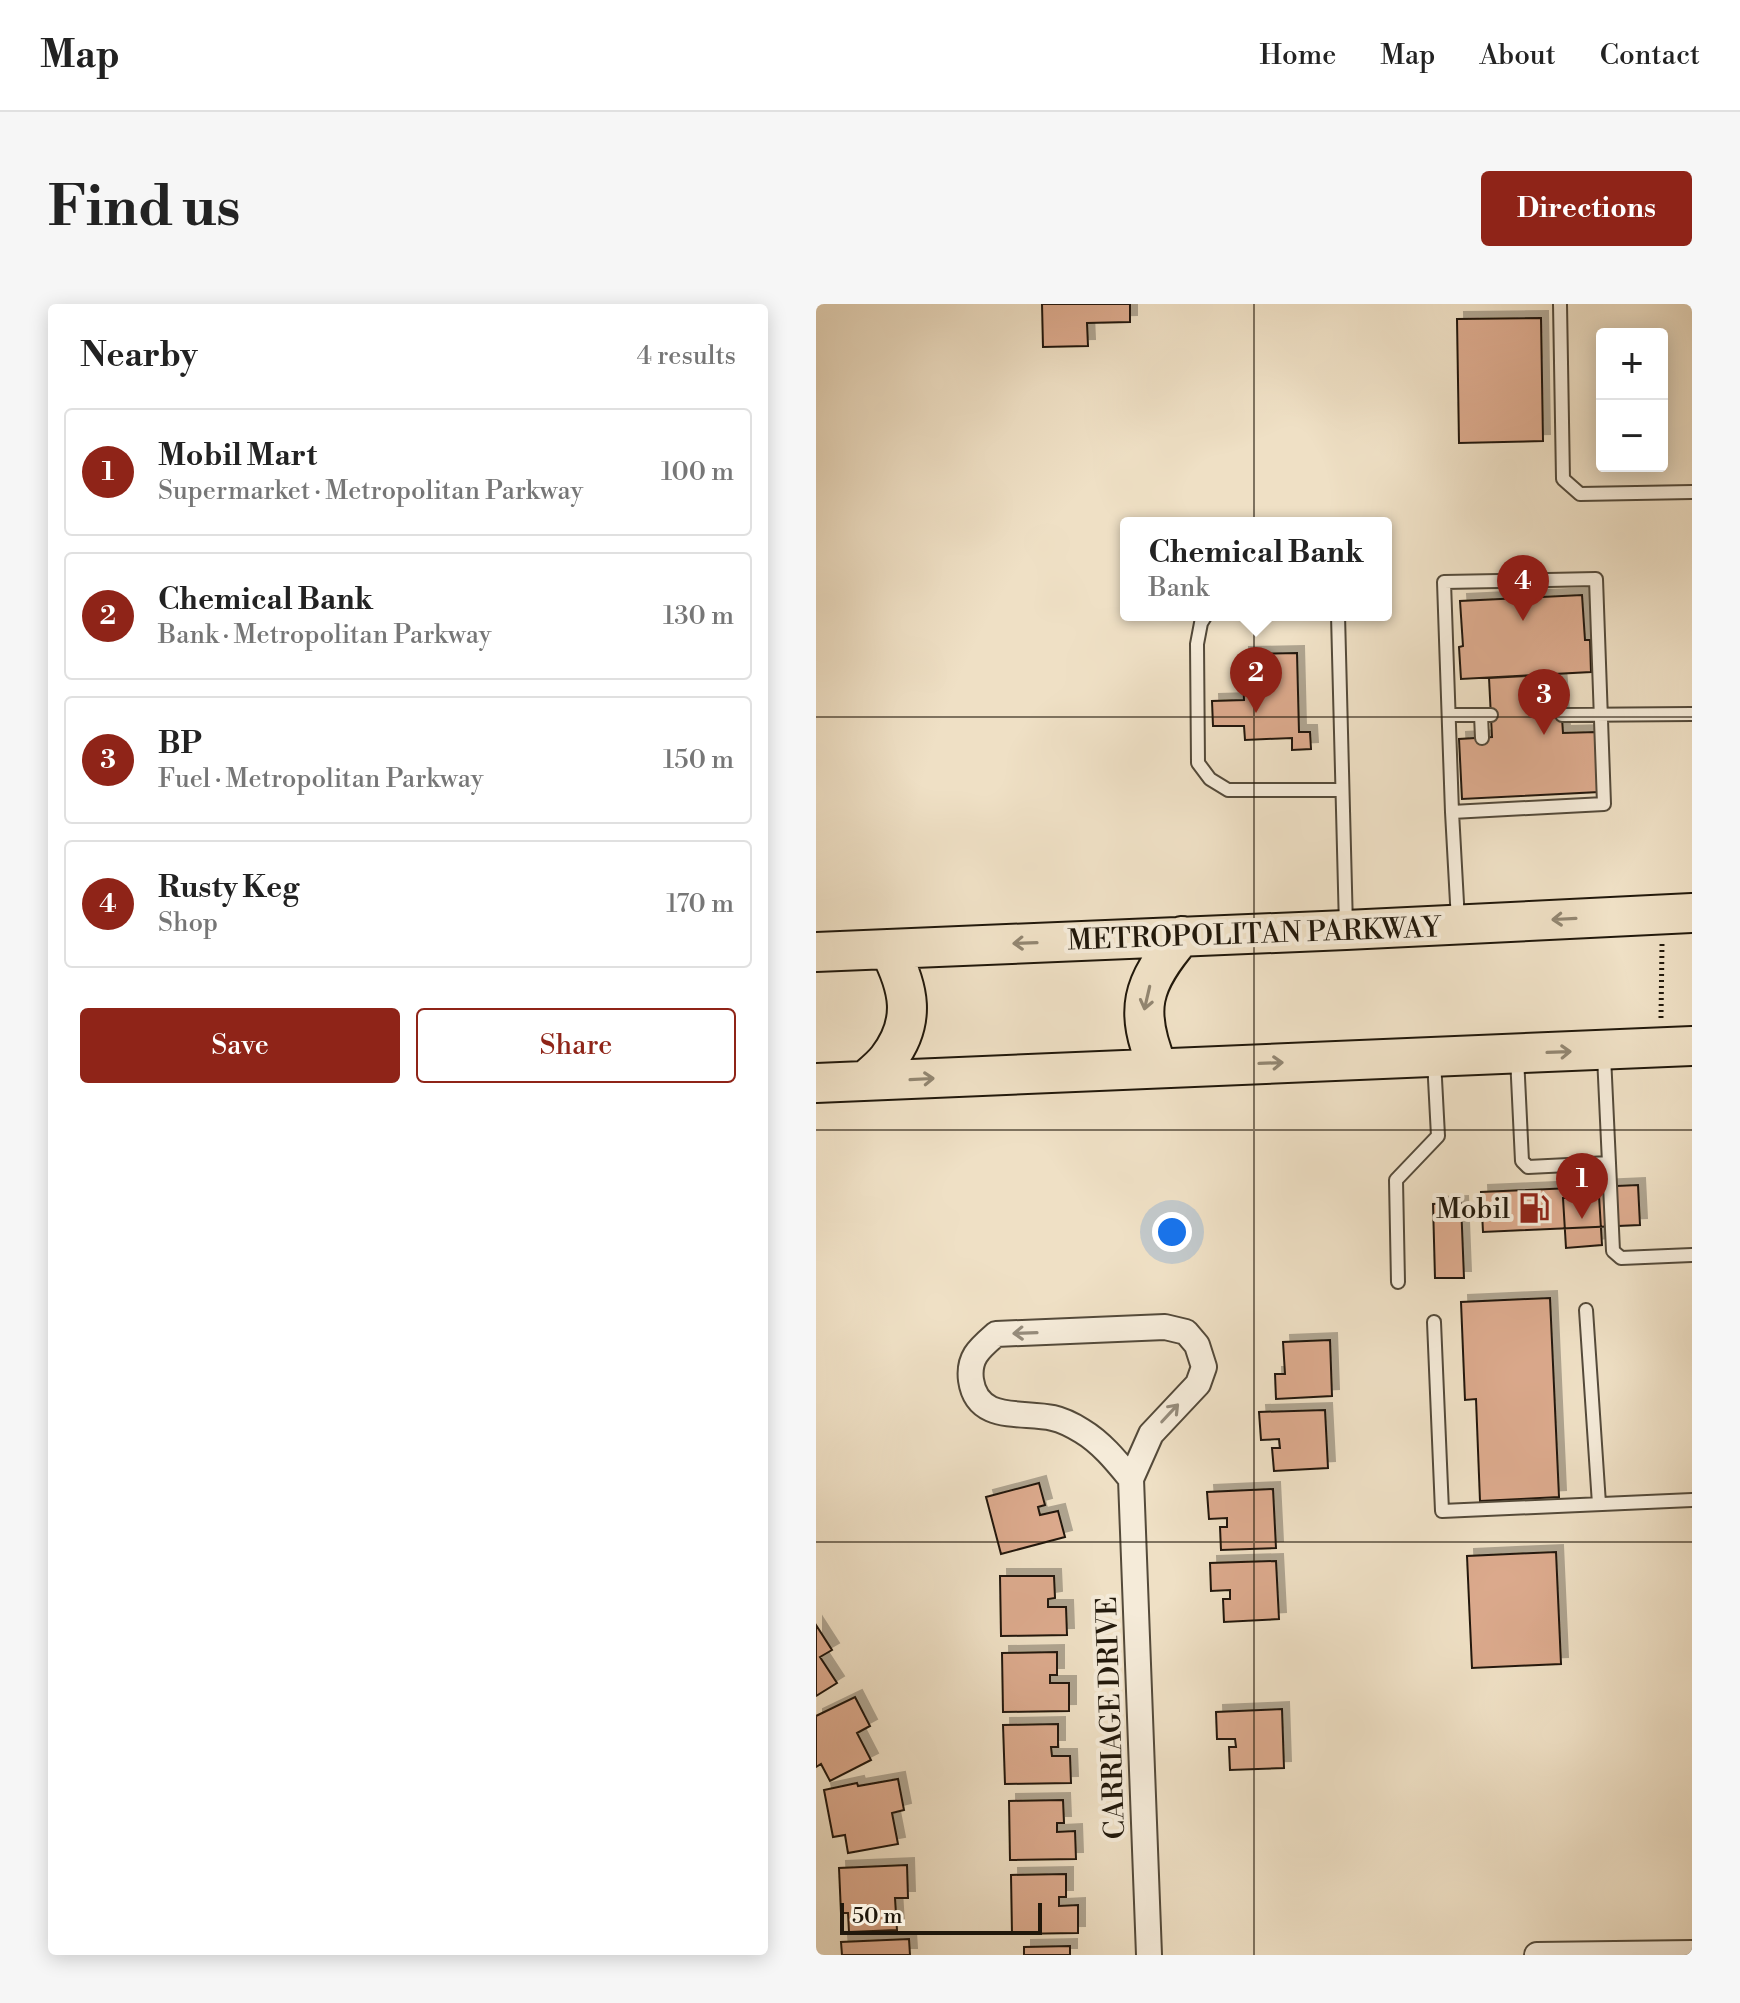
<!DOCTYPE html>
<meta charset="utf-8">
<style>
:root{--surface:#fff;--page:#f6f6f6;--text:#222;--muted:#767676;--line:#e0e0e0;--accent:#8f2418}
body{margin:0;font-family:"Libre Bodoni",serif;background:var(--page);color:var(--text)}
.controls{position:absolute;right:24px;top:24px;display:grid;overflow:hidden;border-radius:8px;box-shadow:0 4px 20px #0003}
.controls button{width:72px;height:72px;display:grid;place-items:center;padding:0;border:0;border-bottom:2px solid var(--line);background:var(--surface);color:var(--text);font:40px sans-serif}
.scale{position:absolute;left:24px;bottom:20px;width:202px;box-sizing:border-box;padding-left:8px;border:4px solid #21180b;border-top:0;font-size:22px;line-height:28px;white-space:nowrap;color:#21180b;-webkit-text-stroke:6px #f5ebd9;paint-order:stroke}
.you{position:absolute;left:356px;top:928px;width:28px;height:28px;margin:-20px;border:6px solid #fff;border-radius:50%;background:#1a73e8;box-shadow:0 0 0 12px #1a73e833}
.badge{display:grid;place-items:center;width:52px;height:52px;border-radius:50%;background:var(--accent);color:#fff;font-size:26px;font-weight:700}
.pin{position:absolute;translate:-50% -66px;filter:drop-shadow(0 2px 4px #0008)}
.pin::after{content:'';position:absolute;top:42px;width:28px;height:24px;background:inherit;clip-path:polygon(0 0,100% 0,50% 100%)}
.popup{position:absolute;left:304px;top:213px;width:272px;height:104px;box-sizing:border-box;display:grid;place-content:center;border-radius:8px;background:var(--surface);filter:drop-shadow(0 2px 6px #0005);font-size:26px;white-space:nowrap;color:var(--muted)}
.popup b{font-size:30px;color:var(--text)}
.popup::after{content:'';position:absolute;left:50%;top:100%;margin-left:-16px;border:16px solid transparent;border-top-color:var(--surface)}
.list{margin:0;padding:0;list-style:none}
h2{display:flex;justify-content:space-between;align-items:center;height:104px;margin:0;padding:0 32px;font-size:34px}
h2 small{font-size:26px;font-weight:400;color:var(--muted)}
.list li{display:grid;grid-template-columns:52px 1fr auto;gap:24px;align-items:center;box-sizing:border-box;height:128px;margin:0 16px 16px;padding:0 16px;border:2px solid var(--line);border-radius:8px}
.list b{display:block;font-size:30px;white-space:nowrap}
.list p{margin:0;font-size:26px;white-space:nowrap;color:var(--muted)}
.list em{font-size:26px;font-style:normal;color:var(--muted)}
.actions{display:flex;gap:16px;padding:24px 32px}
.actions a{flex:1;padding:18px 0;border:2px solid var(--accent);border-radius:8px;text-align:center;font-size:28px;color:var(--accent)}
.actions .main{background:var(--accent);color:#fff}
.map{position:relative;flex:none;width:876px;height:1651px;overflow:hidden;border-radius:8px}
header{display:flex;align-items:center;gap:48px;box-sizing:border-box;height:112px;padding:0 40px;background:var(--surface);border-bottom:2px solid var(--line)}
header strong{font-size:38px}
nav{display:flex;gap:44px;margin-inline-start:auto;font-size:28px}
.intro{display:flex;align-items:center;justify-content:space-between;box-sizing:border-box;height:192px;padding:0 48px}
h1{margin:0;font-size:56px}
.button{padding:20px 36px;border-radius:8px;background:var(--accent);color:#fff;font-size:28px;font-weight:700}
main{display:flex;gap:48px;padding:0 48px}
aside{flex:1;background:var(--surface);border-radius:8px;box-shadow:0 4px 20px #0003}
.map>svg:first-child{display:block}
</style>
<header>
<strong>Map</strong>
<nav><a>Home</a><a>Map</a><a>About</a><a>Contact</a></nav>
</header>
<div class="intro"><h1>Find us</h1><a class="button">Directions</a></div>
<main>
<aside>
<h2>Nearby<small>4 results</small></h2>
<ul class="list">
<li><span class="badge">1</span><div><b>Mobil Mart</b><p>Supermarket · Metropolitan Parkway</p></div><em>100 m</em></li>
<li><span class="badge">2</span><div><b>Chemical Bank</b><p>Bank · Metropolitan Parkway</p></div><em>130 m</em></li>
<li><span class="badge">3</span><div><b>BP</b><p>Fuel · Metropolitan Parkway</p></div><em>150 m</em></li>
<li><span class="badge">4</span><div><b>Rusty Keg</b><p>Shop</p></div><em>170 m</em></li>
</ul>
<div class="actions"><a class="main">Save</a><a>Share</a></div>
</aside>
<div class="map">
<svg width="876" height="1651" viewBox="0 0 876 1651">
<defs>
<filter id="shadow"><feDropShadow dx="7" dy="-7" stdDeviation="0" flood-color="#0004"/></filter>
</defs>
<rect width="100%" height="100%" fill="#efe0c5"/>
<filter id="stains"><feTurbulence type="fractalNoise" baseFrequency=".0025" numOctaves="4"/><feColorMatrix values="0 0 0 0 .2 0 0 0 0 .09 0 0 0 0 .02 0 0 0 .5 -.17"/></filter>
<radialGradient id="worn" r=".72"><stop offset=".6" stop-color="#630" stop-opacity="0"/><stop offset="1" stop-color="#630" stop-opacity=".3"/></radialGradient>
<!-- building -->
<path fill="#dcaa8d" stroke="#21180b" stroke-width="2" filter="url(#shadow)" d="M226,0H314V18L271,19L272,42L227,43Z
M725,14L727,137L643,139L641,15Z
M766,291L769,336H774L775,368L645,375L643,343L647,342L644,297Z
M481,349L483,428H494L495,445L476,446V434L429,436L428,422H397L396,397L428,396L426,350Z
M743,370L747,429L780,428L783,488L646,495L643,435L676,433L673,374Z
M822,881L824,921L667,928L665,888Z
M783,892L786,941L750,944L747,894Z
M645,899L648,974H619L617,900Z
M734,994L743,1193L664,1197L660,1095L649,1096L645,998Z
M514,1036L516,1092L460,1095L459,1070H469L467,1038Z
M509,1106L512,1164L458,1167L456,1144H464L463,1135L445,1136L443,1108Z
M223,1179L229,1201L222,1203L224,1211L242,1207L249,1233L185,1250L170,1193Z
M457,1185L460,1244L405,1246L404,1223H411V1214L393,1215L391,1188Z
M740,1248L745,1360L656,1364L651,1252Z
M460,1257L463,1315L408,1318L407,1295H414V1286L395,1287L394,1259Z
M184,1272H238L239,1294L232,1295V1303H250L251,1331L185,1332Z
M0,1321L16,1346L4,1353L21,1379L0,1392Z
M241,1348V1371H234V1379H253V1407L187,1408L186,1349Z
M39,1393L54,1422L41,1429L55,1456L14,1477L5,1460L0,1463V1412Z
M466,1405L468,1464L414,1466L413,1443H420L419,1435H401L400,1408Z
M242,1420V1443H235L236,1452H254L255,1479L189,1480L187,1421Z
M82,1475L88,1506L76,1509L82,1540L32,1549L29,1531L17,1533L8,1486L41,1479L42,1482Z
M247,1496L248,1519H241V1528L259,1527L260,1555L194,1556L193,1497Z
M91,1561L92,1594H79L81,1626L33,1628L32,1609H25L23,1564Z
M250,1570V1593H243V1602L262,1601V1629L196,1630L195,1571Z
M93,1635L94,1651H26L25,1638Z
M254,1642V1651H208V1643Z"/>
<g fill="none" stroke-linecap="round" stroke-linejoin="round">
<defs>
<path id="lane" d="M744,0L747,175L764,190L876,188
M780,275L788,500L636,508L628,278Z
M390,311L385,319L381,340L382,459L394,475L412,486H526
M522,311L530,623
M633,411H675
M665,411L666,434
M746,411L876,410
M636,508L642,617
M701,753L706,857L712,863L793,859L788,752
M793,859L797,947L805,954L876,951
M582,978L580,876L622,832L618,756
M770,1006L783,1200
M618,1018L626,1207L876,1196"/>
<path id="street" d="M315,1175C301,1158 286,1139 266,1127C258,1122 246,1116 237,1114C206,1107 161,1119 155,1076C152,1053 164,1044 180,1030L349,1023L370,1028L381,1041L388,1063L382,1080L335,1130L315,1175L333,1651
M721,1651L876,1649"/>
<path id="primary" d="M0,648L530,626L876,609
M342,764C318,706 325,680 366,632
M49,777C57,770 66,763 72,755C101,717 93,684 73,645
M0,779L876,742"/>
</defs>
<!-- lane casing -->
<use href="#lane" stroke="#544a3a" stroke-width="16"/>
<!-- street casing -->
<use href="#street" stroke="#544a3a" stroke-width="28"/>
<!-- primary casing -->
<use href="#primary" stroke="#21180b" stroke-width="42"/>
<!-- path -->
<path stroke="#21180b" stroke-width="5" stroke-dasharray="2 4" stroke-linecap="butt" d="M845,714L846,640"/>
<!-- lane -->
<use href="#lane" stroke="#f5ebd9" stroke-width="12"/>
<!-- street -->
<use href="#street" stroke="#f5ebd9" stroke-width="24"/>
<!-- primary -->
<use href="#primary" stroke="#efe0c5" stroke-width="38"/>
</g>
<!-- one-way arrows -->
<defs><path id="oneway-shaft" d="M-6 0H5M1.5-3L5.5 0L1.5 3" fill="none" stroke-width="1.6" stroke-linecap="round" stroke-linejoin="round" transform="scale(2)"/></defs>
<g stroke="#928671">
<use href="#oneway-shaft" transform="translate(748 615) rotate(177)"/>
<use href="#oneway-shaft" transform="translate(209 639) rotate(178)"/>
<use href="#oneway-shaft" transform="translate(331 694) rotate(103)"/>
<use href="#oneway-shaft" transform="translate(743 748) rotate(-2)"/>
<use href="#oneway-shaft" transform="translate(455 759) rotate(-2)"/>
<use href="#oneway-shaft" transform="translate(106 775) rotate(-3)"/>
</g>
<g stroke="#968c7c">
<use href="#oneway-shaft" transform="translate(209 1029) rotate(178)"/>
<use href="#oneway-shaft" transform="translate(354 1109) rotate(-47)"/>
</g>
<!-- grid -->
<path fill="none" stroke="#21180b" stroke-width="2" stroke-opacity="0.55" d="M438,0V1651M0,413H876M0,826H876M0,1238H876"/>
<!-- icons -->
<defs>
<symbol id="fuel-bare" viewBox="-9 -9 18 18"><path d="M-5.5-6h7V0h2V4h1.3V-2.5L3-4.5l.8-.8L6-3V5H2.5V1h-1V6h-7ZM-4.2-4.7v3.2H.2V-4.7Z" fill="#8f2418" stroke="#f5ebd9" stroke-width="2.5" paint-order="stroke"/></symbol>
</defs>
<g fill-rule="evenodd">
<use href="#fuel-bare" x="696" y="882" width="44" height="44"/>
</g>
<g text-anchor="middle" stroke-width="8" stroke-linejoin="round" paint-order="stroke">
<!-- street labels -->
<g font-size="28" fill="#21180b" stroke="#f5ebd9">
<text transform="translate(438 629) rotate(-2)" y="10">METROPOLITAN PARKWAY</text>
<text transform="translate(294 1414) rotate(-92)" y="10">CARRIAGE DRIVE</text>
</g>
<!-- poi labels -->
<g font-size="28" fill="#21180b" stroke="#f5ebd9" text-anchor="end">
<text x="694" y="914">Mobil</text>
</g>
</g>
<rect width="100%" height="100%" filter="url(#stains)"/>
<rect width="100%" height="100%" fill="url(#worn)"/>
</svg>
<div class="controls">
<button>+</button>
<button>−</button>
</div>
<div class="scale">50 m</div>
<div class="you"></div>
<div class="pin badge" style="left:766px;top:915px">1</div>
<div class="pin badge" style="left:440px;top:409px">2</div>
<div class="popup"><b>Chemical Bank</b>Bank</div>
<div class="pin badge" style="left:728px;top:431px">3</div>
<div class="pin badge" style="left:707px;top:317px">4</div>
</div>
</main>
